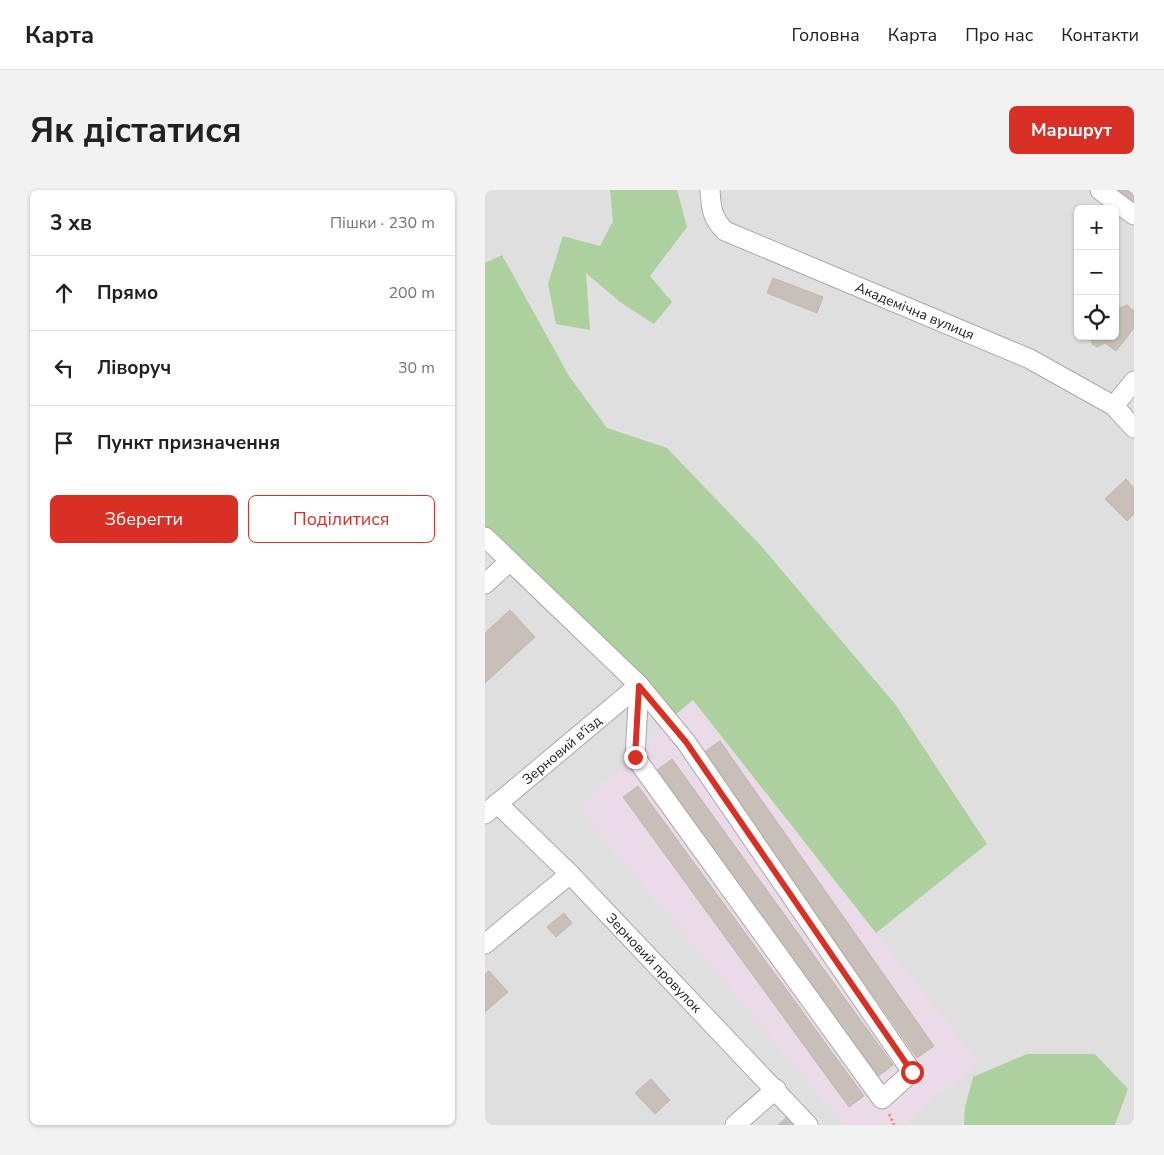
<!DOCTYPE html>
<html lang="uk">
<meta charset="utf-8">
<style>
:root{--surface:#fff;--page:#f2f2f2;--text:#202124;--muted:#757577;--line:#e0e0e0;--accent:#d93025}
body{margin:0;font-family:"Nunito Sans",sans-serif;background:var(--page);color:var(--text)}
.controls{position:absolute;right:15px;top:15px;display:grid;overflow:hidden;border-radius:8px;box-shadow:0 1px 4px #0004}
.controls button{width:45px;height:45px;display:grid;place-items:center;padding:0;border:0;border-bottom:1px solid var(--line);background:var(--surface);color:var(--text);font:25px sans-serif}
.stop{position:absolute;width:15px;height:15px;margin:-11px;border:4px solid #d93025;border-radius:50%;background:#fff}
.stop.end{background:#d93025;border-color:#fff;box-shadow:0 1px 5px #0008}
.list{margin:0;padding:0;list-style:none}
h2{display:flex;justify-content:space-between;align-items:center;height:65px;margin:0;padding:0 20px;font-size:21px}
h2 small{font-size:16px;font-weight:400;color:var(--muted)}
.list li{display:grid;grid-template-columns:32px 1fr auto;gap:15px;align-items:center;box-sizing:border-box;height:75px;padding:0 20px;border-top:1px solid var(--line)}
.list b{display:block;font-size:19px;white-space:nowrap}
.list em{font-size:16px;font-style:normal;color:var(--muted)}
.actions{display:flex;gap:10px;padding:15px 20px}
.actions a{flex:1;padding:11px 0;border:1px solid var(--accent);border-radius:8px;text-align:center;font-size:18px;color:var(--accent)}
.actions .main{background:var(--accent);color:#fff}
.icon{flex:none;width:28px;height:28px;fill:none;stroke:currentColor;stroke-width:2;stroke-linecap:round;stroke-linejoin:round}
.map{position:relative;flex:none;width:649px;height:935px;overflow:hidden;border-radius:8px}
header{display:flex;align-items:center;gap:30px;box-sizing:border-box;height:70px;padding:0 25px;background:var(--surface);border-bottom:1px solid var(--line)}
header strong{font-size:24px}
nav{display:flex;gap:28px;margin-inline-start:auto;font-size:18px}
.intro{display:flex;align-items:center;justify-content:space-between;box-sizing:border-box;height:120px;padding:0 30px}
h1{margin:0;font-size:35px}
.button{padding:12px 22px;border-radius:8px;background:var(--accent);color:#fff;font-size:18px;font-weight:700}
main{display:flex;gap:30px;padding:0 30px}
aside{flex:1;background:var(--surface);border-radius:8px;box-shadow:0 1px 4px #0004}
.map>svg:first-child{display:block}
</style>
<header>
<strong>Карта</strong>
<nav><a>Головна</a><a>Карта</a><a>Про нас</a><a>Контакти</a></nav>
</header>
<div class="intro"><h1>Як дістатися</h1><a class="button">Маршрут</a></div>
<main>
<aside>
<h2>3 хв<small>Пішки · 230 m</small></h2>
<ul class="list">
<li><svg class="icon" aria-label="ahead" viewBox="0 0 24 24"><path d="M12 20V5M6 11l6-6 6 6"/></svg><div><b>Прямо</b></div><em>200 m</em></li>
<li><svg class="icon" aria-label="left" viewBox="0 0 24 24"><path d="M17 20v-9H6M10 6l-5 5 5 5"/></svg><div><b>Ліворуч</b></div><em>30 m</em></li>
<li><svg class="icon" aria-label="arrive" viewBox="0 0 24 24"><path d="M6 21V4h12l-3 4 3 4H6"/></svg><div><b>Пункт призначення</b></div></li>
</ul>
<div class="actions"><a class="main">Зберегти</a><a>Поділитися</a></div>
</aside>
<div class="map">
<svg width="649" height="935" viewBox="0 0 649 935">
<rect width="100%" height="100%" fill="#f2efe9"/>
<!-- residential -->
<path fill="#e0dfdf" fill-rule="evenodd" d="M0,0H649V935H0ZM593,19H630V146H593Z"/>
<!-- industrial -->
<path fill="#ebdbe8" d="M207,510L494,873L418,935H359L93,618Z"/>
<!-- forest -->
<path fill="#add19e" d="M125,0H192L202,37L165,86L187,112L169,134L135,112L101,83L105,140L71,134L63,94L78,46L115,56L128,31Z
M17,65L84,186L122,238L182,258L277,357L410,514L502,654L391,743L208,510L183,531L0,347V73Z
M542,864H610L643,899L630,935H479L480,917L488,887Z"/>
<!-- building -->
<path fill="#c7bfb8" stroke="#c4b6ab" d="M627,0H649V17Z
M288,88L338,107L332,123L282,103Z
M642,115L649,121V138L631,161L620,153L612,157L607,154L606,146H630V119L631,120Z
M641,289L649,298V324L642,331L620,309Z
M25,420L50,447L0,493V443Z
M235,551L449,856L432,868L218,563Z
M187,569L408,875L392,887L171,581Z
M153,596L379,906L364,917L138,607Z
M79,723L87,733L71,747L62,737Z
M4,781L23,802L0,822V784Z
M166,889L185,910L170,924L150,903Z
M302,927L310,935H293Z"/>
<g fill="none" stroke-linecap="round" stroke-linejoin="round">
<defs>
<g id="minor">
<path id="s1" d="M225,0C226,18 227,28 240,41L545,169L629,216L649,238"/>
<path d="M615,0L649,25"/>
<path d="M629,216L649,191"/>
<path d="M0,347L154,495L201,552L427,882L397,909L150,567L154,495"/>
<path d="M0,394L25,371"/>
<path id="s2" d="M12,613L85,684L323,935"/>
<path id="s3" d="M0,624L154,495"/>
<path d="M0,754L85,684"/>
<path d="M250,935L291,899"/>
</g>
</defs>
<!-- minor casing -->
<use href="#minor" stroke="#a9a9a9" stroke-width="21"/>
<!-- path -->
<path stroke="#fa8072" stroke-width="2.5" stroke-dasharray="2.5 2.5" stroke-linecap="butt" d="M404,924L409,935"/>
<!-- minor -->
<use href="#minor" stroke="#fff" stroke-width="19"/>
</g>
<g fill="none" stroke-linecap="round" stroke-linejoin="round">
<!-- route -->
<path stroke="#d93025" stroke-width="6" d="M150,567L154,496L201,552L427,882"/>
</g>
<g text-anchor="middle" stroke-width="4" stroke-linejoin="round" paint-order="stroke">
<!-- street labels -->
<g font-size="14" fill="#222" stroke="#fff">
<text dy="5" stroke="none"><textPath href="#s1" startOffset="251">Академічна вулиця</textPath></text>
<text dy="5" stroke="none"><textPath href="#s3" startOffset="100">Зерновий в'їзд</textPath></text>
<text dy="5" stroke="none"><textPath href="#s2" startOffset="224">Зерновий провулок</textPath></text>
</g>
</g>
</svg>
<div class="controls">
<button>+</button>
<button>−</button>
<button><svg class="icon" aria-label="locate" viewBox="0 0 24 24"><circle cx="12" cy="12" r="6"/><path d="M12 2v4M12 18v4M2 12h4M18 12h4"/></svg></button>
</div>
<div class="stop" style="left:427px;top:882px"></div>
<div class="stop end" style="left:150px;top:567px"></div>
</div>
</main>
